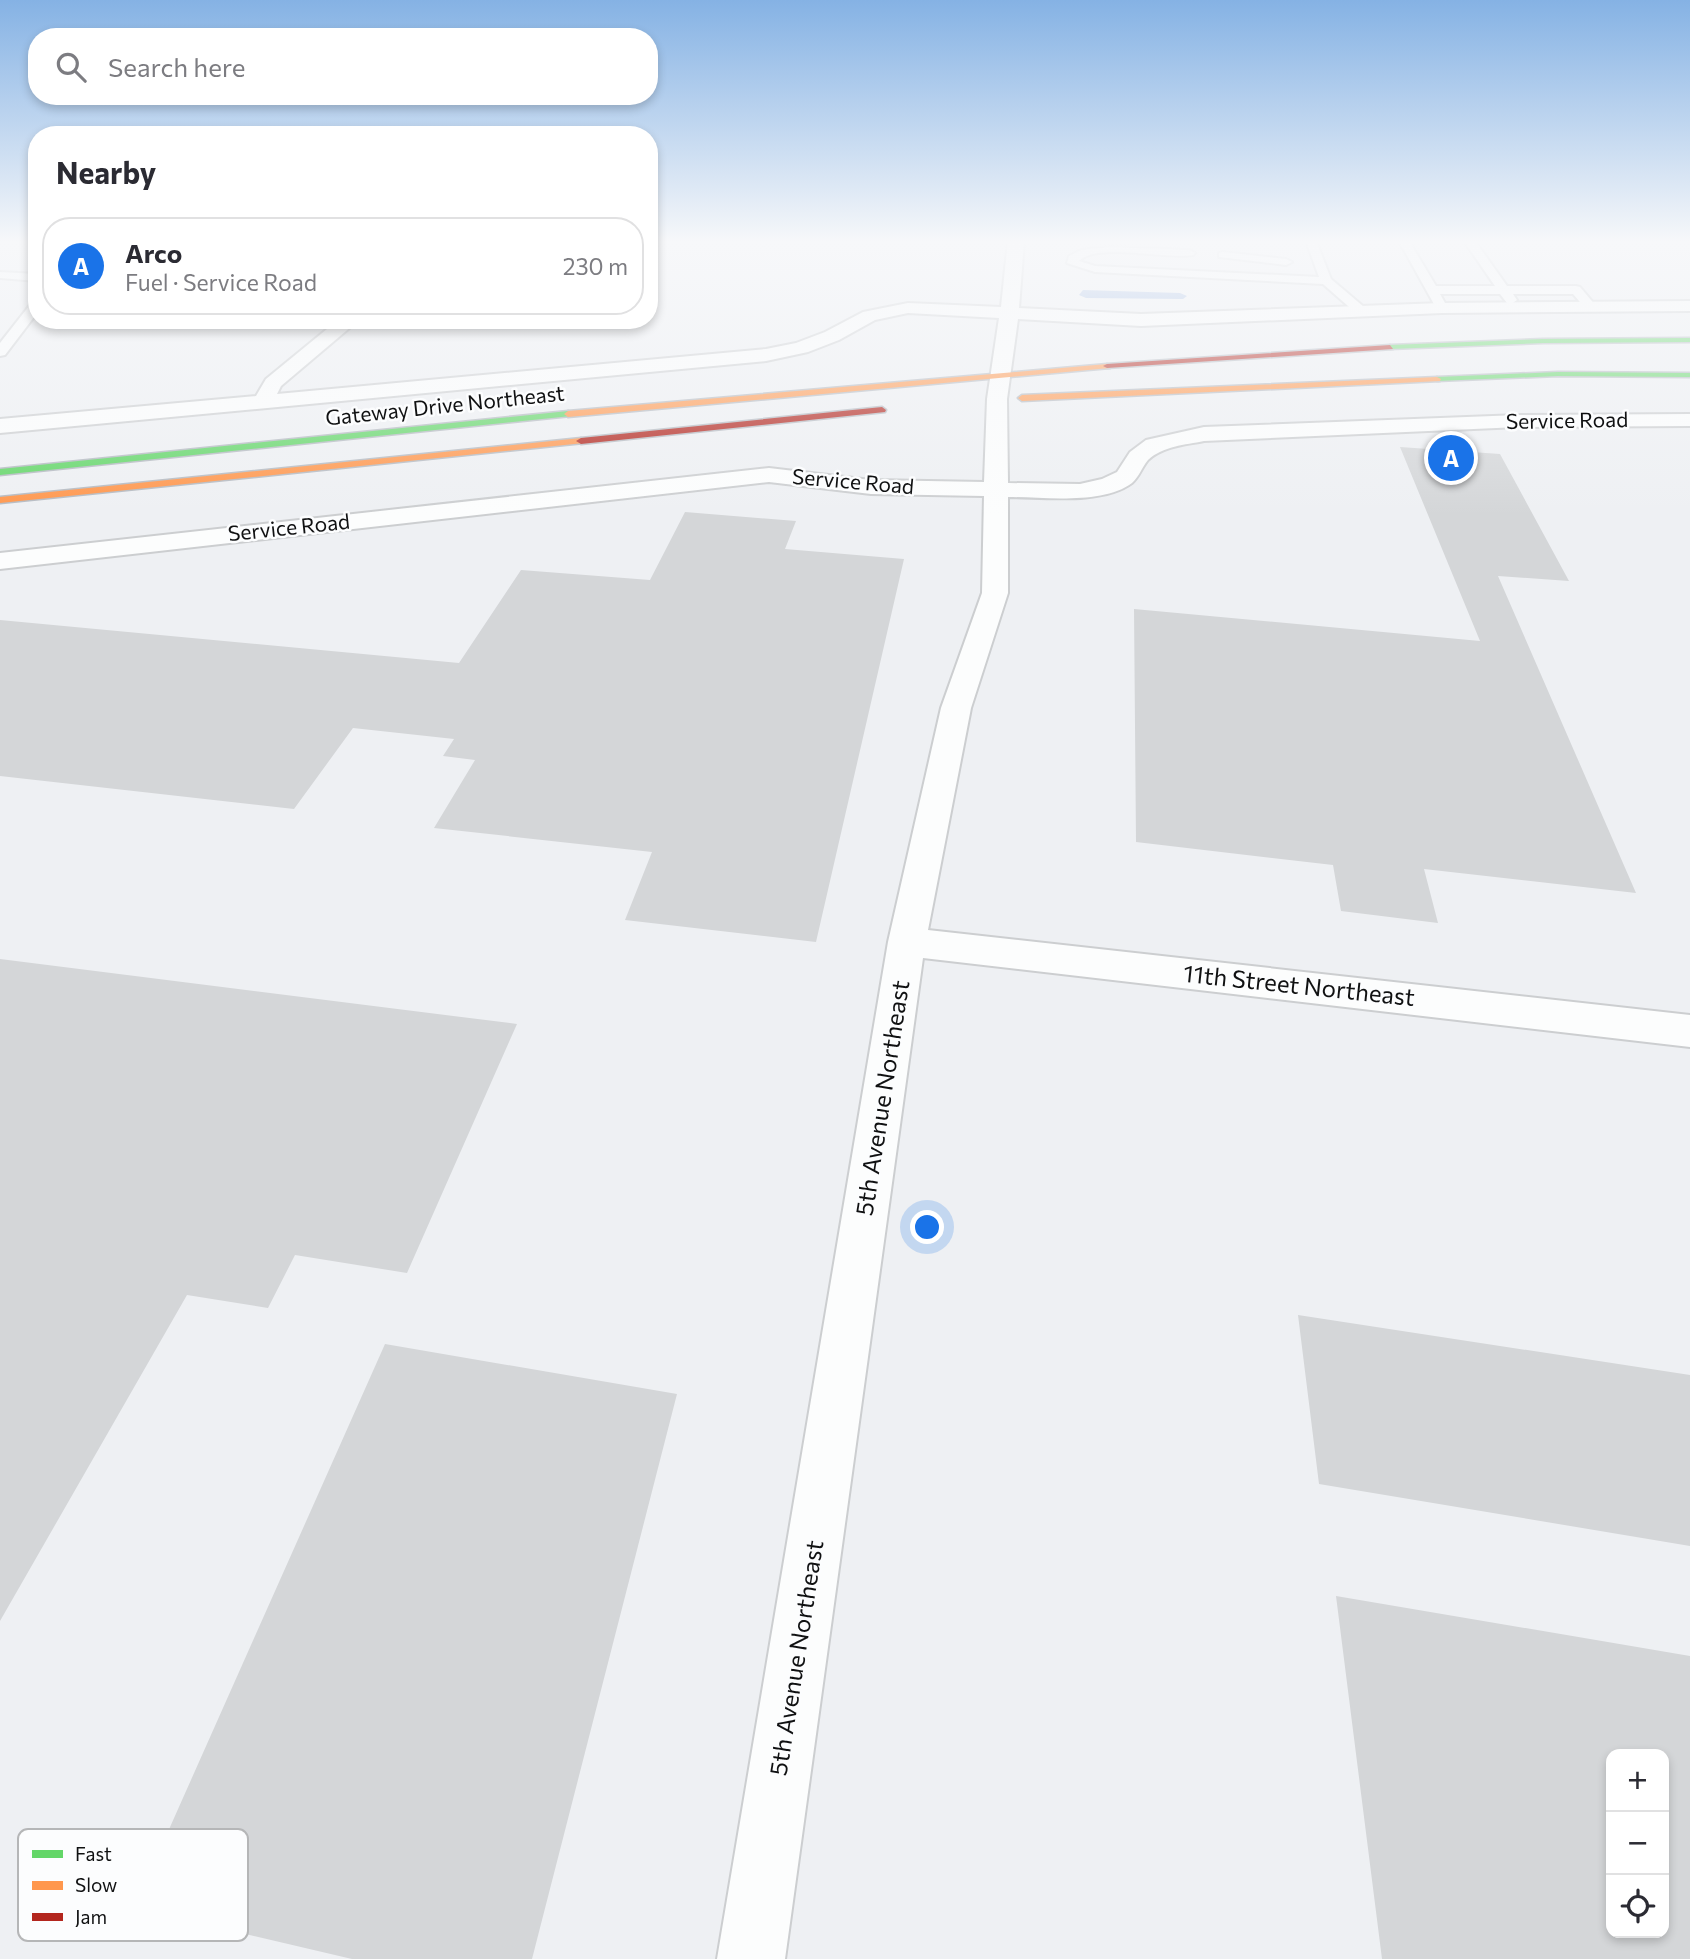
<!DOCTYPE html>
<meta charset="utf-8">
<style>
:root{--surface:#fff;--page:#f2f2f3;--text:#2b2b33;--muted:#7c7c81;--line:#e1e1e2;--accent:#1a73e8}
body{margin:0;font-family:Commissioner,sans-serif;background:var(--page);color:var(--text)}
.controls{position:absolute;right:21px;bottom:21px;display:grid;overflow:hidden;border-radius:14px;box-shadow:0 4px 10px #0003}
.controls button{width:63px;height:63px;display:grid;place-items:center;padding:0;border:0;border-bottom:2px solid var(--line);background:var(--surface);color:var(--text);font:35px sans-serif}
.you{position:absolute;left:928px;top:1228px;width:24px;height:24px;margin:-18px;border:5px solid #fff;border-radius:50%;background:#1a73e8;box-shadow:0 0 0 10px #1a73e833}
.badge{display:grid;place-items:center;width:46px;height:46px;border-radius:50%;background:var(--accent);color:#fff;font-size:23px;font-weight:700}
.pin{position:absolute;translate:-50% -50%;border:4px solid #fff;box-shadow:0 2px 7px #0006}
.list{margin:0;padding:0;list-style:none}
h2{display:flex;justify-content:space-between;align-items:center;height:91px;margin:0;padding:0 28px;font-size:30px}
h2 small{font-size:23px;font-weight:400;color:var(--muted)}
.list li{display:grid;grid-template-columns:46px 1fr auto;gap:21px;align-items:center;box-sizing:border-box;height:98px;margin:0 14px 14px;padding:0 14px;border:2px solid var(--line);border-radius:28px}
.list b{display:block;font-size:26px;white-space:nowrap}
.list p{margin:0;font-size:23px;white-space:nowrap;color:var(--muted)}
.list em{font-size:23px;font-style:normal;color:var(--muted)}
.icon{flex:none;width:38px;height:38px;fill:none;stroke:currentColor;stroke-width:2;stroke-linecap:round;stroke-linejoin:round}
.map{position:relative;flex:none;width:1690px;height:1959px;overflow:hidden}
.search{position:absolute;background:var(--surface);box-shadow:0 4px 10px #0003;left:28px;top:28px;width:630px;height:77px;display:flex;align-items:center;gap:18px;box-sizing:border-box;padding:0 24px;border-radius:28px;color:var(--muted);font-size:26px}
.panel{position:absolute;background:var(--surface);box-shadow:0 4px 10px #0003;left:28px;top:126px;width:630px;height:203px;border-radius:28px}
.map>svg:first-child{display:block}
</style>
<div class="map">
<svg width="1690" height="1959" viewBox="0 0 1690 1959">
<rect width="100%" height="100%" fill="#eef0f3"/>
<!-- water -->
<path fill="#92afdf" d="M1083,290L1180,293L1187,296L1183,299L1086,298L1079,295Z"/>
<!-- building -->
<path fill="#d4d6d8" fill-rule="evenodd" d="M1400,447L1500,454L1569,581L1498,576L1636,893L1424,869L1438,923L1341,911L1333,865L1136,842L1134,609L1480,641Z
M685,512L796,521L785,549L904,559L816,942L625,920L652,852L434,828L475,760L443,756L454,739L353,728L294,809L0,776V620L459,663L521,570L650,580Z
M0,959L517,1024L407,1273L295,1255L268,1308L187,1295L0,1621Z
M1298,1315L1690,1375V1546L1319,1484Z
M385,1344L677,1394L532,1959H352L134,1908Z
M1336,1596L1690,1656V1959H1382ZM1611,1754H1664V1933H1611Z"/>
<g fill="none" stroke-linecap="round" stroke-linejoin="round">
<defs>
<path id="lane" d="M1306,241H1316L1331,279L1364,307V313H1356L1323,284L1095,272L1067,263L1069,256L1081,250L1110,247L1189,250L1195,253L1193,255C1166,260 1097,242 1079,261L1095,266L1319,277Z
M1399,241H1409L1436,286H1495L1464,241H1475L1507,286H1576L1580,287L1596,306L1586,309L1573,294H1513L1517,300L1511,304L1507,303L1500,294H1440L1445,303L1435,306Z
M1223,252L1286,259L1292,262L1286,265L1219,257V253Z
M0,272L37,274V281L0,278Z
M37,300V313L5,355L0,356V343L33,301Z"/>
<path id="street" d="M1008,241H1024L1019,308L1141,314L1442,303L1690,301V311L1442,313L1141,326L1018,319L1007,399L1008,483L1080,484L1102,479L1117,472L1130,452L1146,440L1204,427L1519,415L1690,414V426L1519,427L1204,441C1185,445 1163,446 1148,460C1142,467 1139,477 1132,483C1103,505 1043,497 1008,497V593L971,708L928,930L1690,1015V1047L923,958L785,1959H717L888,942L941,708L982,593L984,496L871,494L769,482L0,569V553L769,468L871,480L984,482L987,399L999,318L908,313L875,320L839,340L808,352L766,361L0,433V419L256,396L266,379L338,320H359L281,386L277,394L766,349L796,343L825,332L863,312L908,303L1001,307Z"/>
<path id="fast" d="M1690,338V342L1543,343L1390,349L1386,347L1390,345L1543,339Z
M1558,372L1690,373V377L1558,376L1437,381L1433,379L1437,377Z
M568,411L571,412V416L0,475V469Z"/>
<path id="slow" d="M1107,364L1110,368L568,417L564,414L568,411Z
M1437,377L1441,379L1440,381L1022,401L1018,398L1022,395Z
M581,438L586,441L584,443L0,503V497Z"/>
<path id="jam" d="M1390,345L1393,349L1107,368L1103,366L1107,364Z
M882,407L886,410L885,412L581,444L576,441L581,438Z"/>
</defs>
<!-- lane casing -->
<use href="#lane" stroke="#ccced0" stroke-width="4"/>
<!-- street casing -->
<use href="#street" stroke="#ccced0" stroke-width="4"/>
<!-- fast casing -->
<use href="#fast" stroke="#b6bbc2" stroke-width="3"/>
<!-- slow casing -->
<use href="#slow" stroke="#b6bbc2" stroke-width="3"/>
<!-- jam casing -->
<use href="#jam" stroke="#b6bbc2" stroke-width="3"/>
<!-- lane -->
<use href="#lane" fill="#fcfdfd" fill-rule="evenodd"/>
<!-- street -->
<use href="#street" fill="#fcfdfd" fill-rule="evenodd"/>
<!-- fast -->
<use href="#fast" fill="#63d668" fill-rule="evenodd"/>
<!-- slow -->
<use href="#slow" fill="#ff974d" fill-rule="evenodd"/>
<!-- jam -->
<use href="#jam" fill="#b3261e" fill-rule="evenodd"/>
</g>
<!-- sky -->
<linearGradient id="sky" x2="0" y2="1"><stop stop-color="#85b2e4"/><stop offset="0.47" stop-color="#f7f8fa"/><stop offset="1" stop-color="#f7f8fa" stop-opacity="0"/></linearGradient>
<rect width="1690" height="515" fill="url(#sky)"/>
<g text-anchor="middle" stroke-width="5" stroke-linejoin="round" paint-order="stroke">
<!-- far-street labels -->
<g font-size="21" fill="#101112" stroke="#fcfdfe">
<text transform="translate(445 406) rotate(-6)" y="7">Gateway Drive Northeast</text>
<text transform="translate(1567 421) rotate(-1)" y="7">Service Road</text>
<text transform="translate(853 482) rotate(5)" y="7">Service Road</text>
<text transform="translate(289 528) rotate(-6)" y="7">Service Road</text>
</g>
<!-- street labels -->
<g font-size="24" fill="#101112" stroke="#fcfdfe">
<text transform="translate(1299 986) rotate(6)" y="8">11th Street Northeast</text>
<text transform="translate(883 1098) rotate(-81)" y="8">5th Avenue Northeast</text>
<text transform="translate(797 1658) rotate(-81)" y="8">5th Avenue Northeast</text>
</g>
</g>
<!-- legend -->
<rect x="18" y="1829" width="230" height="112" rx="10" fill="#fcfdfe" stroke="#b5b6b7" stroke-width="2"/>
<rect x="32" y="1850" width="31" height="8" fill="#63d668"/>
<rect x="32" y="1881" width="31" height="9" fill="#ff974d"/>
<rect x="32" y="1913" width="31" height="8" fill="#b3261e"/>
<g font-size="19" fill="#101112">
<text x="75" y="1861">Fast</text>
<text x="75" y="1892">Slow</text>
<text x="75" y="1924">Jam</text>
</g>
</svg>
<div class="controls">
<button>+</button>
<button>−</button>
<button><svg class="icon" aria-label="locate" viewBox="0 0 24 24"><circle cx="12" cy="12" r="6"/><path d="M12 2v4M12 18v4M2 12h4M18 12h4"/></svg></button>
</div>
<div class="you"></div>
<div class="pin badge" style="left:1451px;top:458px">A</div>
<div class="search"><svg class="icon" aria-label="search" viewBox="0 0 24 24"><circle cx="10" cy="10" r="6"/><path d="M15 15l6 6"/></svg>Search here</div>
<section class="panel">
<h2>Nearby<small></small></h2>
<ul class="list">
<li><span class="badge">A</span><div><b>Arco</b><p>Fuel · Service Road</p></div><em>230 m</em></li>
</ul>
</section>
</div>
